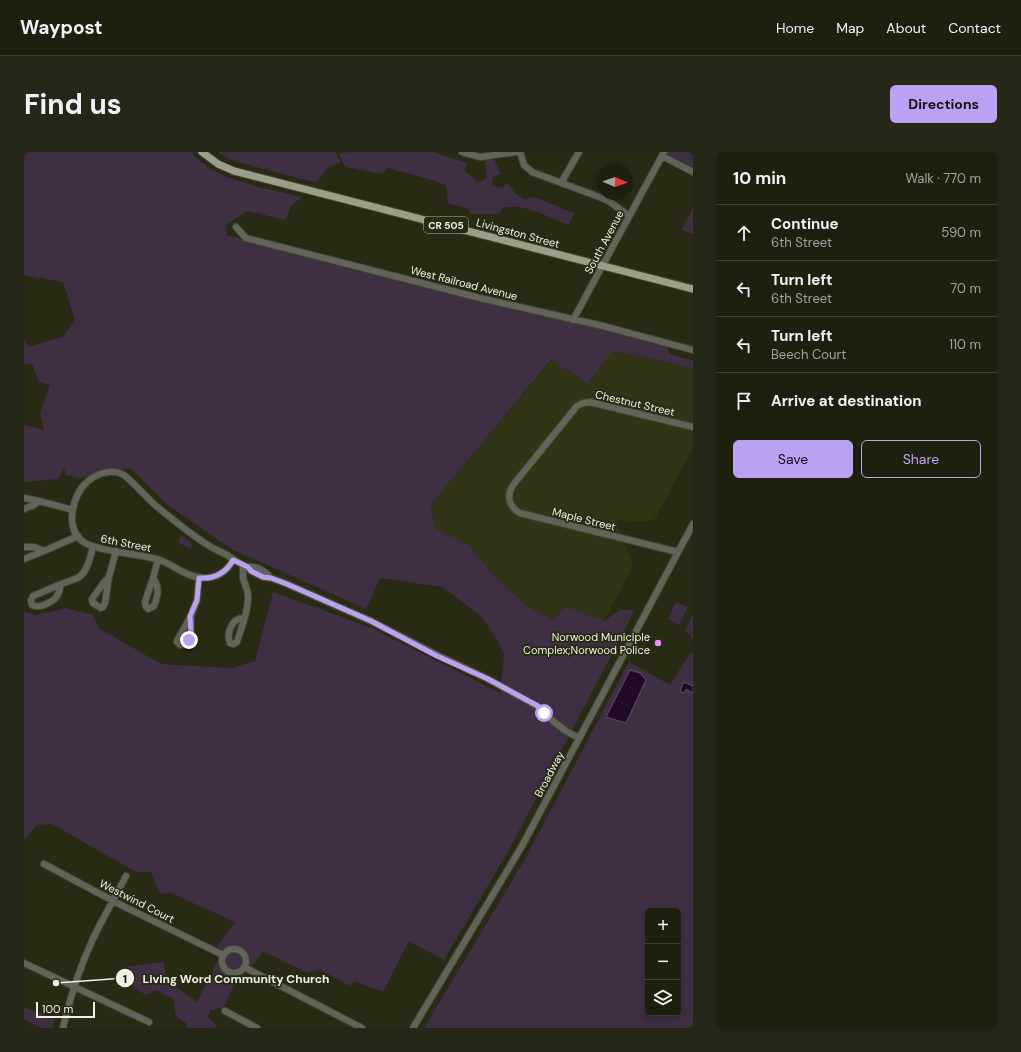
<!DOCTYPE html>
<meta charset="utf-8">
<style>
:root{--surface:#1e200e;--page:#262817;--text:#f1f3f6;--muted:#a1a39e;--line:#3c3e2e;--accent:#bca0f2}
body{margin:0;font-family:"DM Sans",sans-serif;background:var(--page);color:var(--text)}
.controls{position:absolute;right:12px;bottom:12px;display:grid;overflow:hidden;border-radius:6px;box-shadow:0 2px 6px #0003}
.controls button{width:36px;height:36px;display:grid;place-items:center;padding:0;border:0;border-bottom:1px solid var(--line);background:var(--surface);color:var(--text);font:20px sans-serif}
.compass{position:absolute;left:573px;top:12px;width:36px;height:36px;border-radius:50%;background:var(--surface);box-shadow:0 2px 6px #0003;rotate:92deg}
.scale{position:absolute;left:12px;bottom:10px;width:59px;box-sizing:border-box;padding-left:4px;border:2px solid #f0f1e3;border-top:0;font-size:11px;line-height:14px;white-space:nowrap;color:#f0f1e3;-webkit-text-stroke:3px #282a13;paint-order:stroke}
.stop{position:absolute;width:12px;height:12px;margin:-9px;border:3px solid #bca0f2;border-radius:50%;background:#fff}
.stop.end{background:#bca0f2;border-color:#fff;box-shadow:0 1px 4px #0008}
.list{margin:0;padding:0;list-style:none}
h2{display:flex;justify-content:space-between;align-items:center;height:52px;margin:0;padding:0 16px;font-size:17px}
h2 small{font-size:13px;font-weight:400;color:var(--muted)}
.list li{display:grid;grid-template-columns:26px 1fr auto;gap:12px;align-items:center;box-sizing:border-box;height:56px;padding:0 16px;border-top:1px solid var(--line)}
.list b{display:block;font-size:15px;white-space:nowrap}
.list p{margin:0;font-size:13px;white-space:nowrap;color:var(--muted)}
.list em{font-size:13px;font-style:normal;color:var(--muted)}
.actions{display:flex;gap:8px;padding:12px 16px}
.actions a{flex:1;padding:9px 0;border:1px solid var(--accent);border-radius:6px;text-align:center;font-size:14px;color:var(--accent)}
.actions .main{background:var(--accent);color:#111}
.icon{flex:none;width:22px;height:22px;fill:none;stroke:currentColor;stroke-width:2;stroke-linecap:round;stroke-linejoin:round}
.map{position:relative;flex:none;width:669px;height:876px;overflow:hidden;border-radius:6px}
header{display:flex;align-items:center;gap:24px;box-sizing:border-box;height:56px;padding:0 20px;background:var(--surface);border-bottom:1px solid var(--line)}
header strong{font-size:19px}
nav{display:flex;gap:22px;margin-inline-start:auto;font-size:14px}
.intro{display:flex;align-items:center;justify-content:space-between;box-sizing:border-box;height:96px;padding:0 24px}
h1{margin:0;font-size:28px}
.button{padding:10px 18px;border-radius:6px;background:var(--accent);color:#111;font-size:14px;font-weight:700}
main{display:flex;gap:24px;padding:0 24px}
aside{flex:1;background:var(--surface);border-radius:6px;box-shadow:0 2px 6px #0003}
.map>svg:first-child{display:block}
</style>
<header>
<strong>Waypost</strong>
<nav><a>Home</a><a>Map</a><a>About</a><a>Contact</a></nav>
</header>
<div class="intro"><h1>Find us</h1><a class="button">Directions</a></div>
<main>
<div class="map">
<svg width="669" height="876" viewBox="0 0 669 876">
<rect width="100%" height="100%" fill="#282a13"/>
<!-- built -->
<path fill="#323416" d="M589,199L649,211L669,217V296L630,368L609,370L595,367L593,372L609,413L580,469L542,454L529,468L502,453L466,419L444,392L411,376L407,353L528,208L553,224L563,232Z"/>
<!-- green -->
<path fill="#402e43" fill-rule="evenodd" d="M0,0H167C190,29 243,36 278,45L267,54L262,68L223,59L202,73L203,83L632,188L643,191L645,202L669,209V217L649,211L589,199L563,232L553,224L527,208L407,353L411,376L444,392L466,419L502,453L529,468L542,454L580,469L596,458H610L605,470L485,698L420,808L385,789L359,840L330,829L326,834L296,818L283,821L239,799L225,819L218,816L199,856L186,858L184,864L194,876H163V872L152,864L149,847L133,838L122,843L102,831L100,815L139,810L143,828L173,850L195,806L189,800L211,770L147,741L136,742L127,720H112L28,672L13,673L2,686H0V460L12,463L41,456L69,463L75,476L137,512L208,516L231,509L249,440L348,476L476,541L480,503L474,489L458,465L418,435L356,426L342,457L207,397L144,353L106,316L80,319L56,326L42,323L40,316L34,327L0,330V273L20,278L16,261L26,233L15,230L8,212H0V187L5,195L40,184L51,168L39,130L0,123Z
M193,0H311L317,10L302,17L293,31L207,8Z
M329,0H409L443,11L441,19L454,30L463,26L461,8L470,7L477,22L469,25L468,33L478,36L483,31L492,42L501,47L510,45L550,61L545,73C526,66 500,50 479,56L475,62H446L444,56L424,52L422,34L412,29L363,16L359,22L321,15L315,1Z
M644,0H669V15L642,2Z
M669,56V82L657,78Z
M157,384L169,391L166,397L154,390Z
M652,450L664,455L655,473L644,467Z
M669,462V488L667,487V484L661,479Z
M666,501H669V876H400L501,707L605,510L646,533ZM624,759H654V861H624Z
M0,855L31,867L28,876H17L0,867Z"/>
<!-- water -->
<path fill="#220928" stroke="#604f60" d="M606,518L616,521L622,528L602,571L582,565Z
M660,530L668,534L669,533V541L662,537L660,541L656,539Z"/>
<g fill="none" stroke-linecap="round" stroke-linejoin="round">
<defs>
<path id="minor" d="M438,0L456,5L492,0
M496,0L500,13L508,20L578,46L586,50L605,64
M638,4L669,20
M537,31L555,0
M212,75L222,86L456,146L579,174L669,198
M549,168L640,0
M0,346L15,349L10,353L0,357
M15,349L49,358
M0,395H10L20,399L0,407
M20,399L54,384
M654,400L496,361C485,355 482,344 489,333L553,254L559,251L566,250L669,275
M209,408C203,419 193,426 180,426C163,426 149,412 133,407C120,404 107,402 94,400C72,396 47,394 48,364C49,353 53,341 60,333C69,323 85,316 98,322C106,326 123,346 131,353C149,368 167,383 187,395C192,398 198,400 203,403C210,408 216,412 224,415L227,419L239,425L247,426L263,432L347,469L413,503L464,527L513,554L529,569L542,579L555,586
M219,413C219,417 219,422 219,426C221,433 225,440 224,447C224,461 217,476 213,490L210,492L206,491C202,482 208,465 220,466
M224,415C233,414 241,419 247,426
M85,425L81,451L79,455L77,456L69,451L68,447L81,429Z
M85,425L92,399
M129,426C136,435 134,444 130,454L124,457L122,455L121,450Z
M129,426L134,408
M37,432C36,435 36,439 34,442C31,450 15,457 8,453L7,448L9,444Z
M37,432C42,430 50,428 55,425C64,419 66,405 69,395
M167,464V485L163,491L156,493L153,490L154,487Z
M167,464L173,448L175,426
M20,712L95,752L199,803
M198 809a12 12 0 1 1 24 0a12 12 0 1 1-24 0Z
M0,811L125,870
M220,815L338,876
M201,859L233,876
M39,876C46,846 55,817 68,789C78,767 91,746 102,724
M389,876L498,694L669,372"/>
<path id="major" d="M178,0L194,12L210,19L669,137"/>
</defs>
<!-- minor casing -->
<use href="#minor" stroke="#444630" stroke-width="8"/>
<!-- major casing -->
<use href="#major" stroke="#444630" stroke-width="9"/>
<!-- minor -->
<use href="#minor" stroke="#626359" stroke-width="6"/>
<!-- major -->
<use href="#major" stroke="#9c9e88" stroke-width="7"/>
</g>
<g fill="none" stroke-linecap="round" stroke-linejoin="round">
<!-- route -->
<path stroke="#bca0f2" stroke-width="5" d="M165,488L167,481L166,464L173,448L175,426C190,427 202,421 209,408L224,415L227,419L239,425L247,426L263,432L347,469L413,504L464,527L514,554L520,561"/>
</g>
<!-- markers -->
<circle fill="#e98dfe" stroke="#282a13" stroke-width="1.5" cx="634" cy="491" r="4"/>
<g text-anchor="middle" stroke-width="3.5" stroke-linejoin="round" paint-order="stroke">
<!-- shield labels -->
<rect fill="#282a13" stroke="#b4b5a5" stroke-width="1" x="400" y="65" width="44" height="16" rx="3"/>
<g font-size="10" font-weight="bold" fill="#f0f1e3">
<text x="422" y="77">CR 505</text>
</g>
<!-- street labels -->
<g font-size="11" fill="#f0f1e3" stroke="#282a13">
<text transform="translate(494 81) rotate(15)" y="4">Livingston Street</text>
<text transform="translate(580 90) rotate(-62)" y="4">South Avenue</text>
<text transform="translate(440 131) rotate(14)" y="4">West Railroad Avenue</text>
<text transform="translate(611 251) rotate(13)" y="4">Chestnut Street</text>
<text transform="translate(560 367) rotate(14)" y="4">Maple Street</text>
<text transform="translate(102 391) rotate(11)" y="4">6th Street</text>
<text transform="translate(525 622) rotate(-62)" y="4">Broadway</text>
<text transform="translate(113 749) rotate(27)" y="4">Westwind Court</text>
</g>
<!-- poi labels -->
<g font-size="11" fill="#f0f1e3" stroke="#282a13" text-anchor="end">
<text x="626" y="489">Norwood Municiple<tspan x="626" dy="13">Complex;Norwood Police</tspan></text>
</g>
</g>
<!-- callouts -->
<path fill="none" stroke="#f0f1e3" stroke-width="1.5" d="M32 831L101 826"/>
<g fill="#f0f1e3" stroke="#282a13" stroke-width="1.5">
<circle cx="32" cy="831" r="4"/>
<circle cx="101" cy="826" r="10"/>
</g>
<g font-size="12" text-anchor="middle" font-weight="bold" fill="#111">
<text x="101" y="831">1</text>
</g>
<g font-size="12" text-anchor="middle" font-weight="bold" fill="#f0f1e3" stroke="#282a13" stroke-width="3.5" stroke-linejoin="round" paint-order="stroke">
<text x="212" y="831">Living Word Community Church</text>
</g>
</svg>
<div class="controls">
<button>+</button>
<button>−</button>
<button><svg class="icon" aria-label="layers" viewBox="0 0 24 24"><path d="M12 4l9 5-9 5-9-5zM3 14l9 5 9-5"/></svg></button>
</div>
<svg class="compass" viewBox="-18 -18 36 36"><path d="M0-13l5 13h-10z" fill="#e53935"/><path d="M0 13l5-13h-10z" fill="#a1a39e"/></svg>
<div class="scale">100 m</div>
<div class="stop" style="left:520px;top:561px"></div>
<div class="stop end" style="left:165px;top:488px"></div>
</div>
<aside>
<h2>10 min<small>Walk · 770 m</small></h2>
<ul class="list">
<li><svg class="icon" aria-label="ahead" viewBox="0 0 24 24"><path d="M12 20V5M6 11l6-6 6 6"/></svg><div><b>Continue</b><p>6th Street</p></div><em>590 m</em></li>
<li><svg class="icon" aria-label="left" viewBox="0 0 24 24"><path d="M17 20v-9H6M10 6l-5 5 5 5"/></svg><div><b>Turn left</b><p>6th Street</p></div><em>70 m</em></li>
<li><svg class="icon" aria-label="left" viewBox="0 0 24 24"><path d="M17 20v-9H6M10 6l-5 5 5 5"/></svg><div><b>Turn left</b><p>Beech Court</p></div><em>110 m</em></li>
<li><svg class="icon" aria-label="arrive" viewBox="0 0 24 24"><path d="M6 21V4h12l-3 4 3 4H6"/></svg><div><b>Arrive at destination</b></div></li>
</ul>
<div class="actions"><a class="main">Save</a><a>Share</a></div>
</aside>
</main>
